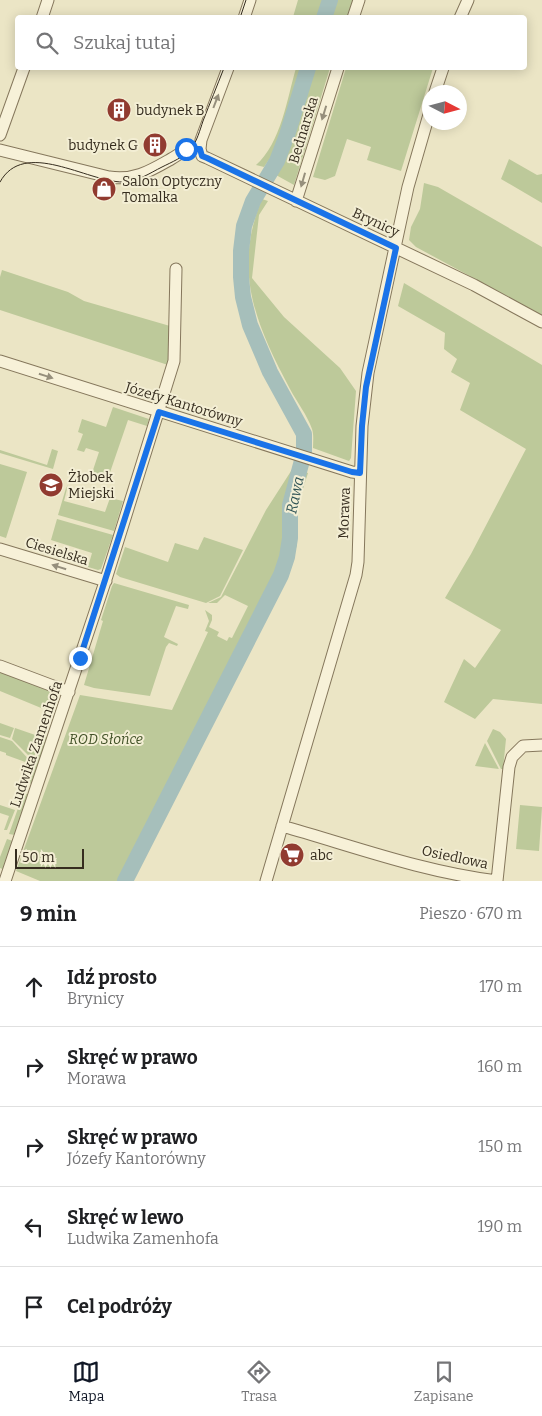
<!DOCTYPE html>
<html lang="pl">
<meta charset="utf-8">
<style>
:root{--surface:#fff;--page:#f6f6f6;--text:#202124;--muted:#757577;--line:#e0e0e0;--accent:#111827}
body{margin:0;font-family:Bitter,serif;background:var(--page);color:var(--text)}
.compass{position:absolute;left:422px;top:85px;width:45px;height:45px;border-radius:50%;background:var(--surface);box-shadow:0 2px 12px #0003;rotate:96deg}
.scale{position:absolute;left:15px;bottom:12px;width:69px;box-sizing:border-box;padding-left:5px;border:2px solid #362d1f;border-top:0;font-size:14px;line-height:18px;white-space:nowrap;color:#362d1f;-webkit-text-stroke:4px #f3eed4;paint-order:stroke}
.stop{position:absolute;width:15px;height:15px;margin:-11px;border:4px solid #1a73e8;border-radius:50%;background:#fff}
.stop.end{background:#1a73e8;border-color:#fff;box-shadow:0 1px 5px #0008}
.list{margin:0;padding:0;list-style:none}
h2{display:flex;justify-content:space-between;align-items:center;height:65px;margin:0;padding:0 20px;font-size:21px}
h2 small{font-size:16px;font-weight:400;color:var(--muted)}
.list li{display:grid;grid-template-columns:32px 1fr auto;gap:15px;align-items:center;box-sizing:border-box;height:80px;padding:0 20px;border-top:1px solid var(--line)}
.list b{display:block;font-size:19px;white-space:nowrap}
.list p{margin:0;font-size:16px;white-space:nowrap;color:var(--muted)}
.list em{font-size:16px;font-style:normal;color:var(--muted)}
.icon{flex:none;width:28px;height:28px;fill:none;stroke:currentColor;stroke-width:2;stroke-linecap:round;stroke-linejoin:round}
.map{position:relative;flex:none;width:542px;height:881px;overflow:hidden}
.search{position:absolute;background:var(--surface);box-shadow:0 2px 12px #0003;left:15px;right:15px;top:15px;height:55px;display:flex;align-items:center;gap:12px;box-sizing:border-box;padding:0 18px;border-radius:5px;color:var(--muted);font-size:19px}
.sheet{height:465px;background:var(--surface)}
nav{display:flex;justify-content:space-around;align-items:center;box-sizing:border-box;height:70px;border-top:1px solid var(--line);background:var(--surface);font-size:14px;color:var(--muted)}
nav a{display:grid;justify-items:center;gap:2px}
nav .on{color:var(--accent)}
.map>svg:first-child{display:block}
</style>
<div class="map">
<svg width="542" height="881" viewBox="0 0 542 881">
<rect width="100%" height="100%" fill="#ebe5c5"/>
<!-- green -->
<path fill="#bdc99a" d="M298,0H325L319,17H293Z
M336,0H353L348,16H346V17L330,18Z
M296,68H303L281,136L275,151L264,167L256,165C281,143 287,99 296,68Z
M315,68H330L294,185L276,175L286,158Z
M346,68H433L401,171L367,160L371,147L347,139L335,176L325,180L313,177Z
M509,159L537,175L542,174V203L501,179Z
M424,183L438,187L542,247V315L416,247L409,240L411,227L420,209Z
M262,199L268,201L259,215L252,278L284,317L340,368L356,391L351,458L349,461L313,448C313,442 314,435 312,429C307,415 297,402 290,389C256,325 232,270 262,199Z
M2,270L68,292L84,301L170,326L168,365L0,310V277Z
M404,283L542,365V704L493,699L475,719L444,702L464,659L475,668L501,630L445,598L471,554L526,449L460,410L470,383L451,372L457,359L444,349L445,333L398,306Z
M113,407L149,419L147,426L128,420L106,484L90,479L99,452L86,448L84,452L77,450L83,434L78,432L82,419L106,427Z
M52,449L58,451L53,469L0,453V450L47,465Z
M0,464L27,472L6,538L0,536Z
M293,468L308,473L296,511L297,545L289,570L133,881H40L16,871L80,695L172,710L208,632L205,631L209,621L205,610L212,615V620L209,627L219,632L217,636L227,641L229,637L232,638L248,606L225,595L217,603H208L221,597L266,510Z
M68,485L64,501L105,512L110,498L123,501L114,531L58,515L66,488Z
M57,519L113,535L101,569L98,570L88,567L92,553L51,540Z
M204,537L243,550L220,596L206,603L120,577L116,574L125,547L168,562L175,543L198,550Z
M114,583L189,605L188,609L176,606L164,637L178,644L177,646L169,643L166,647L150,696L94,688L84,685L103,621L101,620L112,586Z
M0,671L54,692L55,696L45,725L42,724L46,710L0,691Z
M0,723L14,728L10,738L0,735Z
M15,728L41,737L33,760L12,739Z
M493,729L500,732L506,739L503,769H501L487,741Z
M44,736L48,738L33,784L27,783Z
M0,737L12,741L32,763L26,778L23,777L28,763L6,755V753L0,751Z
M485,743L499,769L475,766Z
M23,794H30L15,835L9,834Z
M0,805L15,810L7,830H4L9,816L0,813Z
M520,805L542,807L539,851L516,849Z
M7,839L13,841L5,870L0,868V857Z"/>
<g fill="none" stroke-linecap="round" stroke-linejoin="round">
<!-- river -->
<path stroke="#a6bfbb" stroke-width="16" d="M324,18L330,0
M125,881L281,575L287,557L290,538V505L304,453V434L270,372L250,325L243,297L241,277V251L244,226L253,201L277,161L287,135L308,68"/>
<defs>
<path id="minor" d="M42,18L48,0
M244,18L250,0
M353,18L359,0
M460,18L468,0
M435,92L443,68
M0,135L24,68
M200,149L202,156L207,158L474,285L542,322
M200,149L201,140L228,68
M0,150L109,177C134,181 150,171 171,159C183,152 185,148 200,149
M296,201L338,68
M0,361L352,472L360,473
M0,549L106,581
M0,666L69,692
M282,826C353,846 423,872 497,881L509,767L512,757L523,746L542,745
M5,881L107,576L174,361L176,269
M266,881L356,575L358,562L362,426L368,373L408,187L430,111"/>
</defs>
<!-- minor casing -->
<use href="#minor" stroke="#85775c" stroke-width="13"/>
<!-- minor -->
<use href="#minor" stroke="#f7f1d8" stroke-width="11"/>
<!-- tram -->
<path stroke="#362d1f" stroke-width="1" d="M240,18L246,0
M0,182C24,138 87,182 123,182C137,182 150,173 162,167C172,162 184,157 191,149C197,141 200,130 203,121C210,103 217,86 224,68"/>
</g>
<!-- one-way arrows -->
<defs><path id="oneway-solid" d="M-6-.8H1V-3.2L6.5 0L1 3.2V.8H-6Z" transform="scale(1.25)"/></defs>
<g fill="#968f7c">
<use href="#oneway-solid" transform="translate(216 101) rotate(-69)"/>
<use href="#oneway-solid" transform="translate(324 113) rotate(107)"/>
<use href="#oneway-solid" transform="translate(303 180) rotate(106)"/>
<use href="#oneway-solid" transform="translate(46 376) rotate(18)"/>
<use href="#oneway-solid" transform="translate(59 567) rotate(-163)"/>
</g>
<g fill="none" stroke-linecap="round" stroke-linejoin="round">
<!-- route -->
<path stroke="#1a73e8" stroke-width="6" d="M80,658L159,412L352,472L360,473L362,426L366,387L396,248L207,158L202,156L200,149H186"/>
</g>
<!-- icons -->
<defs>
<symbol id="building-disc" viewBox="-11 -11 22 22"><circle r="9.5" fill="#913b30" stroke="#f3eed4"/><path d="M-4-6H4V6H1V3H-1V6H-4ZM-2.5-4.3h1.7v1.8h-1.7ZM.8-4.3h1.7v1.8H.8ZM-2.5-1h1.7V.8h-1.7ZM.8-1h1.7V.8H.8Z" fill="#fff"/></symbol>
<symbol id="shop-disc" viewBox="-11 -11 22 22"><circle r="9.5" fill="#913b30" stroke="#f3eed4"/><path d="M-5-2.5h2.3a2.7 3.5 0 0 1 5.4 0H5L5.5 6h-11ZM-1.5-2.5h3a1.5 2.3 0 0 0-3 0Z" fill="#fff"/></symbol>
<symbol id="school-disc" viewBox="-11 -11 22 22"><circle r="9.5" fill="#913b30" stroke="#f3eed4"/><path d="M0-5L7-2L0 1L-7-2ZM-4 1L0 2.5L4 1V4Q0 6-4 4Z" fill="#fff"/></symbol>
<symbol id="supermarket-disc" viewBox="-11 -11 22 22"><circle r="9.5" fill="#913b30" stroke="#f3eed4"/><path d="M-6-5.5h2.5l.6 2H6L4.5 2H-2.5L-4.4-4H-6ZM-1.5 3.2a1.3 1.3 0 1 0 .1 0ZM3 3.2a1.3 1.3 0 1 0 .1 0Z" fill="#fff"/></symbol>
</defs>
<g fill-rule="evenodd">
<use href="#building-disc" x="105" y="96" width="28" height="28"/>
<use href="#building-disc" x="141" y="131" width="28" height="28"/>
<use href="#shop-disc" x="90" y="175" width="28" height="28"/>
<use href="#school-disc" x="37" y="471" width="28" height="28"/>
<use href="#supermarket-disc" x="278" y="841" width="28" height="28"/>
</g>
<g text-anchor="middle" stroke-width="4" stroke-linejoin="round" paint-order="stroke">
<!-- poi labels -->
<g font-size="14" fill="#362d1f" stroke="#f3eed4" text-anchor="start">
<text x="136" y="115">budynek B</text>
<text x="138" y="150" text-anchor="end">budynek G</text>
<text x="122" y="186">Salon Optyczny<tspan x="122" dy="16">Tomalka</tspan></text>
<text x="68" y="482">Żłobek<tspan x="68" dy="16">Miejski</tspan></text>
<text x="310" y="860">abc</text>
</g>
<!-- street labels -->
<g font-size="14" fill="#362d1f" stroke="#f3eed4">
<text transform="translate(303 130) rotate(-73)" y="5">Bednarska</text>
<text transform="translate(376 222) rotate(25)" y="5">Brynicy</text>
<text transform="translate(184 404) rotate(17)" y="5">Józefy Kantorówny</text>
<text transform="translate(344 513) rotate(-88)" y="5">Morawa</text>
<text transform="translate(57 551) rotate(17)" y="5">Ciesielska</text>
<text transform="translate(36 744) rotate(-71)" y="5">Ludwika Zamenhofa</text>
<text transform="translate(455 857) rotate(12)" y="5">Osiedlowa</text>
</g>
<!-- park labels -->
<g font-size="14" font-style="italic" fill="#415127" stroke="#f3eed4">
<text x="106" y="744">ROD Słońce</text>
</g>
<!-- water labels -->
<g font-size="15" font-style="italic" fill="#2f5355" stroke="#f3eed4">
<text transform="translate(295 495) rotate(-78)" y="5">Rawa</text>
</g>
</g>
</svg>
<svg class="compass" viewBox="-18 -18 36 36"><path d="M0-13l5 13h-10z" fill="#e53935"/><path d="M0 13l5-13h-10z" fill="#757577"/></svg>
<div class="scale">50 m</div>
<div class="stop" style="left:186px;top:149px"></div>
<div class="stop end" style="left:80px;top:658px"></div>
<div class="search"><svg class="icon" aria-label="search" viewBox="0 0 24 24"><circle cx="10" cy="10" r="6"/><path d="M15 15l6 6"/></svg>Szukaj tutaj</div>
</div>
<section class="sheet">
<h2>9 min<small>Pieszo · 670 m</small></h2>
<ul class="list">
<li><svg class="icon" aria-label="ahead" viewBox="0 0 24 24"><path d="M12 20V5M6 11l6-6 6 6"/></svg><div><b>Idź prosto</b><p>Brynicy</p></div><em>170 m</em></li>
<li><svg class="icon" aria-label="right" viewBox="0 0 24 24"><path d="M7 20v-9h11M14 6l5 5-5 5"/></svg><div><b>Skręć w prawo</b><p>Morawa</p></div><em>160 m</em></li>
<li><svg class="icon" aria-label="right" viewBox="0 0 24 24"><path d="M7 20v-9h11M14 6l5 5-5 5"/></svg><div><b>Skręć w prawo</b><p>Józefy Kantorówny</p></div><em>150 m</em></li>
<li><svg class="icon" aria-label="left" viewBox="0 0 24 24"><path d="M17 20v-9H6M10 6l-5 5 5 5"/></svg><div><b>Skręć w lewo</b><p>Ludwika Zamenhofa</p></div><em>190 m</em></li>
<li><svg class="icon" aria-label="arrive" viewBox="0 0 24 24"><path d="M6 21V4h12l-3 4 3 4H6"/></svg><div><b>Cel podróży</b></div></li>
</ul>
</section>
<nav>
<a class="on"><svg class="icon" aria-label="map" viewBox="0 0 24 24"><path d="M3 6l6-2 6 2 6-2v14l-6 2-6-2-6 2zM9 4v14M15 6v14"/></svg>Mapa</a>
<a><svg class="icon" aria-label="directions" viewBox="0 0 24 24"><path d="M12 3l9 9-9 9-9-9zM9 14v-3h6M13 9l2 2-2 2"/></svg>Trasa</a>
<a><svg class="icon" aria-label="saved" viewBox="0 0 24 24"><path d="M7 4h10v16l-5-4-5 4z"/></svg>Zapisane</a>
</nav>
